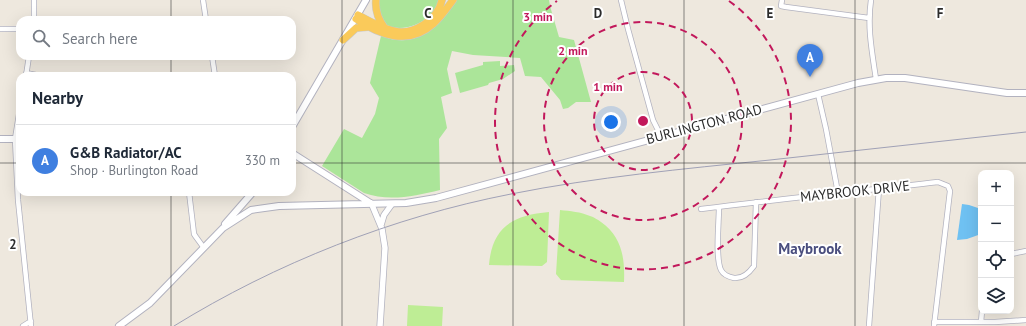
<!DOCTYPE html>
<meta charset="utf-8">
<style>
:root{--surface:#fff;--page:#f2f2f3;--text:#1f2937;--muted:#747a83;--line:#e0e1e3;--accent:#3a4afe}
body{margin:0;font-family:"PT Sans",sans-serif;background:var(--page);color:var(--text)}
.controls{position:absolute;right:12px;bottom:12px;display:grid;overflow:hidden;border-radius:8px;box-shadow:0 4px 16px #0002}
.controls button{width:36px;height:36px;display:grid;place-items:center;padding:0;border:0;border-bottom:1px solid var(--line);background:var(--surface);color:var(--text);font:20px sans-serif}
.you{position:absolute;left:611px;top:122px;width:14px;height:14px;margin:-10px;border:3px solid #fff;border-radius:50%;background:#1a73e8;box-shadow:0 0 0 6px #1a73e833}
.badge{display:grid;place-items:center;width:26px;height:26px;border-radius:50%;background:var(--accent);color:#fff;font-size:13px;font-weight:700}
.pin{position:absolute;translate:-50% -33px;filter:drop-shadow(0 1px 2px #0008)}
.pin::after{content:'';position:absolute;top:21px;width:14px;height:12px;background:inherit;clip-path:polygon(0 0,100% 0,50% 100%)}
.list{margin:0;padding:0;list-style:none}
h2{display:flex;justify-content:space-between;align-items:center;height:52px;margin:0;padding:0 16px;font-size:17px}
h2 small{font-size:13px;font-weight:400;color:var(--muted)}
.list li{display:grid;grid-template-columns:26px 1fr auto;gap:12px;align-items:center;box-sizing:border-box;height:72px;padding:0 16px;border-top:1px solid var(--line)}
.list b{display:block;font-size:15px;white-space:nowrap}
.list p{margin:0;font-size:13px;white-space:nowrap;color:var(--muted)}
.list em{font-size:13px;font-style:normal;color:var(--muted)}
.icon{flex:none;width:22px;height:22px;fill:none;stroke:currentColor;stroke-width:2;stroke-linecap:round;stroke-linejoin:round}
.map{position:relative;flex:none;width:1026px;height:326px;overflow:hidden}
.search{position:absolute;background:var(--surface);box-shadow:0 4px 16px #0002;left:16px;top:16px;width:280px;height:44px;display:flex;align-items:center;gap:10px;box-sizing:border-box;padding:0 14px;border-radius:12px;color:var(--muted);font-size:15px}
.panel{position:absolute;background:var(--surface);box-shadow:0 4px 16px #0002;left:16px;top:72px;width:280px;height:124px;border-radius:12px}
.map>svg:first-child{display:block}
</style>
<div class="map">
<svg width="1026" height="326" viewBox="0 0 1026 326">
<rect width="100%" height="100%" fill="#eee8de"/>
<!-- green -->
<path fill="#abe599" d="M379,0H440C437,7 433,13 427,18C416,28 386,35 380,16C378,12 379,5 379,0Z
M457,0H549L550,6L559,37L574,40L591,102H576L568,108L563,109L560,100L541,77L525,76L520,58L473,55L452,51L447,69L452,93L441,97L447,128L439,139L440,190C415,196 389,202 364,193L322,166L344,129L362,138L375,114L379,98L370,83L381,36C419,50 436,26 457,0Z
M500,61V66L514,65L515,71L503,79L489,83L488,85L460,93L455,73L483,65V62Z"/>
<!-- pitch -->
<path fill="#beed95" d="M560,210C570,211 581,212 590,216C594,217 598,220 601,222C622,237 625,258 624,282L561,280L556,274Z
M549,212L547,262L542,266L489,265C492,227 513,215 549,212Z
M408,305L443,307L442,326H407Z"/>
<!-- water -->
<path fill="#6fc1f2" d="M962,204L969,205L981,209V234L967,239L957,240Z"/>
<g fill="none" stroke-linecap="round" stroke-linejoin="round">
<defs>
<path id="minor" d="M203,0L206,20
M621,0L628,29L653,120L661,136
M782,0L781,6L786,7L869,18
M871,0C867,27 872,52 876,79
M34,20V0
M0,29H20
M212,56L215,76
M26,73L41,76
M26,76L29,56
M818,94L826,129L838,193
M20,108L15,139L18,200L31,326
M189,192L194,234L196,237L204,248
M719,207C719,222 715,258 721,270C723,274 729,277 734,278C743,279 749,273 754,266L756,202
M701,209C780,199 859,191 938,182L948,186L950,191L934,326
M1011,254L1026,251
M934,322H995L1026,320
M981,322L982,311
M23,326L31,321
M869,326L879,188"/>
<path id="tertiary" d="M372,205L382,229L385,248L380,326
M381,225L384,215L392,204"/>
<path id="secondary" d="M292,127L366,0
M0,139H20
M292,153L372,204
M225,224L253,192
M119,326L150,303L223,228L251,210L279,206L406,203L436,198L858,83L886,78H905L1007,93H1026"/>
<path id="trunk" d="M376,0C375,11 378,19 384,27
M358,15C367,20 383,29 394,31C414,36 438,19 442,0
M356,19C379,35 409,46 433,24C441,17 447,8 453,0
M343,40L356,28L368,27"/>
</defs>
<!-- minor casing -->
<use href="#minor" stroke="#b2b2bf" stroke-width="6"/>
<!-- tertiary casing -->
<use href="#tertiary" stroke="#b2b2bf" stroke-width="7"/>
<!-- secondary casing -->
<use href="#secondary" stroke="#b2b2bf" stroke-width="8"/>
<!-- trunk casing -->
<use href="#trunk" stroke="#c8c8c8" stroke-width="8"/>
<!-- minor -->
<use href="#minor" stroke="#fff" stroke-width="4.5"/>
<!-- tertiary -->
<use href="#tertiary" stroke="#fff" stroke-width="5.5"/>
<!-- secondary -->
<use href="#secondary" stroke="#fff" stroke-width="6"/>
<!-- trunk -->
<use href="#trunk" stroke="#faca5a" stroke-width="7"/>
<!-- rail -->
<path stroke="#a0a1b6" stroke-width="1" d="M174,326C276,263 393,217 511,194C596,177 683,169 770,160C855,151 941,141 1026,132"/>
</g>
<!-- grid -->
<path fill="none" stroke="#2c2c2c" stroke-width="1" stroke-opacity="0.55" d="M171,0V20M342,0V326M513,0V326M684,0V326M855,0V326M171,56V76M0,163H20M292,163H1026M171,192V326"/>
<!-- distance rings -->
<g fill="none" stroke="#c2185b" stroke-width="2" stroke-dasharray="7 5">
<circle cx="643" cy="121" r="49"/>
<circle cx="643" cy="121" r="99"/>
<path d="M729 1A148 148 0 1 1 557 1"/>
</g>
<g text-anchor="middle" stroke-width="4" stroke-linejoin="round" paint-order="stroke">
<!-- street labels -->
<g font-size="14" fill="#2c2c2c" stroke="#fff">
<text transform="translate(704 124) rotate(-15)" y="5">BURLINGTON ROAD</text>
<text transform="translate(855 191) rotate(-6)" y="5">MAYBROOK DRIVE</text>
</g>
<!-- neighbourhood labels -->
<g font-size="15" font-weight="bold" fill="#4a4e7e" stroke="#fff">
<text x="810" y="254">Maybrook</text>
</g>
</g>
<g font-size="13" text-anchor="middle" font-weight="bold" fill="#2c2c2c" stroke="#fff" stroke-width="4" stroke-linejoin="round" paint-order="stroke">
<text x="428" y="18">C</text>
<text x="598" y="18">D</text>
<text x="770" y="18">E</text>
<text x="940" y="18">F</text>
<text x="13" y="249">2</text>
</g>
<circle cx="643" cy="121" r="6" fill="#c2185b" stroke="#fff" stroke-width="2"/>
<g font-size="12" text-anchor="middle" font-weight="bold" fill="#c2185b" stroke="#fff" stroke-width="4" stroke-linejoin="round" paint-order="stroke">
<text x="538" y="21">3 min</text>
<text x="573" y="55">2 min</text>
<text x="608" y="91">1 min</text>
</g>
</svg>
<div class="controls">
<button>+</button>
<button>−</button>
<button><svg class="icon" aria-label="locate" viewBox="0 0 24 24"><circle cx="12" cy="12" r="6"/><path d="M12 2v4M12 18v4M2 12h4M18 12h4"/></svg></button>
<button><svg class="icon" aria-label="layers" viewBox="0 0 24 24"><path d="M12 4l9 5-9 5-9-5zM3 14l9 5 9-5"/></svg></button>
</div>
<div class="you"></div>
<div class="pin badge" style="left:810px;top:77px;background:#3f7fe0">A</div>
<div class="search"><svg class="icon" aria-label="search" viewBox="0 0 24 24"><circle cx="10" cy="10" r="6"/><path d="M15 15l6 6"/></svg>Search here</div>
<section class="panel">
<h2>Nearby<small></small></h2>
<ul class="list">
<li><span class="badge" style="background:#3f7fe0">A</span><div><b>G&amp;B Radiator/AC</b><p>Shop · Burlington Road</p></div><em>330 m</em></li>
</ul>
</section>
</div>
